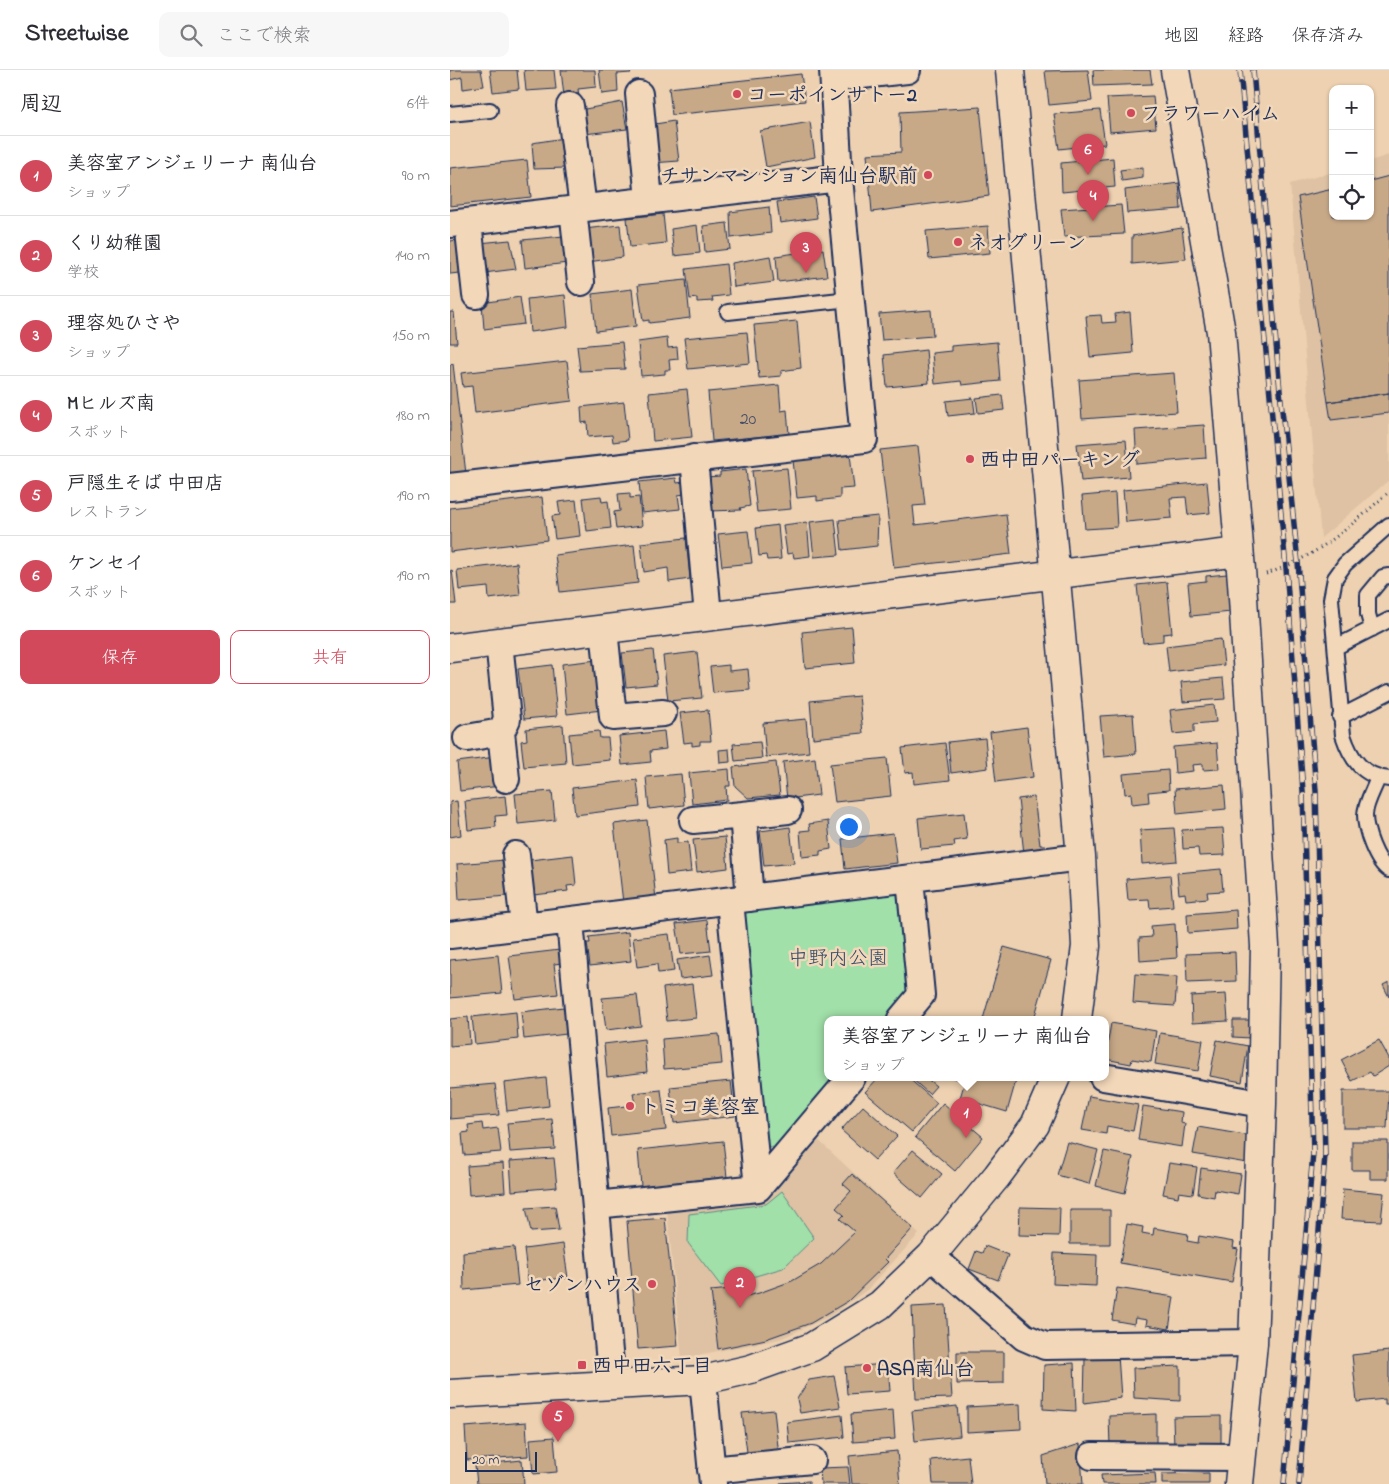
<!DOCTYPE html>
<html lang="ja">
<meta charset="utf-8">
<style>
:root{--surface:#fff;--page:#f7f7f7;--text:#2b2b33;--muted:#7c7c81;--line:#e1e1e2;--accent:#d1495b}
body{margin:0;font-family:"Indie Flower","Klee One",sans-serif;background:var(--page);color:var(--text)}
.controls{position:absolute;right:15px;top:15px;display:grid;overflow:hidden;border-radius:10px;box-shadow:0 1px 4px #0004}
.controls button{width:45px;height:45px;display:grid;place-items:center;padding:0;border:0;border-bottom:1px solid var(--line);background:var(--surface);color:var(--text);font:25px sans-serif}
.scale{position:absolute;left:15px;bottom:12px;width:72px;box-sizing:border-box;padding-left:5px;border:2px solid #1b2f5e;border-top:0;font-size:14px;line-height:18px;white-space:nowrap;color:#1b2f5e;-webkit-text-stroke:4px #f2d7b9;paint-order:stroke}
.you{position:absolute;left:398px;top:756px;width:18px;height:18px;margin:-12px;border:4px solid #fff;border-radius:50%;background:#1a73e8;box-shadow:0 0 0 8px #1a73e833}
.badge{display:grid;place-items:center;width:32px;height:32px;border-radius:50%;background:var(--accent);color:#fff;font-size:16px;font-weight:700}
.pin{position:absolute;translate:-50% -41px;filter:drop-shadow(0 1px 2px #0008)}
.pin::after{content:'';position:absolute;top:26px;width:18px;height:15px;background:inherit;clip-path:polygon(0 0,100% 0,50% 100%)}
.popup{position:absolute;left:374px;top:946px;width:285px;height:65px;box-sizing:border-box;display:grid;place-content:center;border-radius:10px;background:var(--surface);filter:drop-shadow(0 1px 4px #0005);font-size:16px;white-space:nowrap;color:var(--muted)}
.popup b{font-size:19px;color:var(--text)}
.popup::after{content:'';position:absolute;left:50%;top:100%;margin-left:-10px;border:10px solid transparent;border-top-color:var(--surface)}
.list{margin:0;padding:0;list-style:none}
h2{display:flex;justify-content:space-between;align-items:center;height:65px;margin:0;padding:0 20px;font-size:21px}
h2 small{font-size:16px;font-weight:400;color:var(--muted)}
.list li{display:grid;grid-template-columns:32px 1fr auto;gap:15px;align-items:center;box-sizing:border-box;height:80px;padding:0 20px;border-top:1px solid var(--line)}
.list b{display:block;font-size:19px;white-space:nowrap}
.list p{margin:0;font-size:16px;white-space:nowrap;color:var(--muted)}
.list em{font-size:16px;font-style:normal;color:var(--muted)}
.actions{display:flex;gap:10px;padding:15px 20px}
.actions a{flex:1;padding:11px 0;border:1px solid var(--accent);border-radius:10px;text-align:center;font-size:18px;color:var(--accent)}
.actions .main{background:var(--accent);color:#fff}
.icon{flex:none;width:28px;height:28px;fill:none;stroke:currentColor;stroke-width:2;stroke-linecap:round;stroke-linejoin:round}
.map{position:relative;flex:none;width:939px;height:1414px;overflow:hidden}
header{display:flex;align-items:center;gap:30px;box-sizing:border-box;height:70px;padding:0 25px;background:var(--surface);border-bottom:1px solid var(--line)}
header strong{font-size:24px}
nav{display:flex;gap:28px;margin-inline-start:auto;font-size:18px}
.search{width:350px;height:45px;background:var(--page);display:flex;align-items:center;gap:12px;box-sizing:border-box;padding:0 18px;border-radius:10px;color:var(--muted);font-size:19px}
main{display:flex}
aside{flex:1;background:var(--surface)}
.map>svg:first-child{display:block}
</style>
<header>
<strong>Streetwise</strong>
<div class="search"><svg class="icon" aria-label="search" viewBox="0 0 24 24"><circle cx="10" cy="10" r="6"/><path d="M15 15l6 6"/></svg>ここで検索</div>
<nav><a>地図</a><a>経路</a><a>保存済み</a></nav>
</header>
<main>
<aside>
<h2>周辺<small>6件</small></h2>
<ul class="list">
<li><span class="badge">1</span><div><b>美容室アンジェリーナ 南仙台</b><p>ショップ</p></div><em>90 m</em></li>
<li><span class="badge">2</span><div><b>くり幼稚園</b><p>学校</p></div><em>140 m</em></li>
<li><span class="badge">3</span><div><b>理容処ひさや</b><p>ショップ</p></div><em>150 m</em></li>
<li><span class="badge">4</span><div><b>Mヒルズ南</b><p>スポット</p></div><em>180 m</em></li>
<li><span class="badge">5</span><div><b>戸隠生そば 中田店</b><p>レストラン</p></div><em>190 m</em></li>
<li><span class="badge">6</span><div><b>ケンセイ</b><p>スポット</p></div><em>190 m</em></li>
</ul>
<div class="actions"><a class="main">保存</a><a>共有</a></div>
</aside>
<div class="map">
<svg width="939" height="1414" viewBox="0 0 939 1414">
<rect width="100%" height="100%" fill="#edd1b0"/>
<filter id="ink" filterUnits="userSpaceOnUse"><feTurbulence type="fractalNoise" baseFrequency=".02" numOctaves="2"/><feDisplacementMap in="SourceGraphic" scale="10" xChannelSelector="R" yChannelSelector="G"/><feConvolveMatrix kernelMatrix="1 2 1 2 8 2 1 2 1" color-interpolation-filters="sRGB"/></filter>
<g filter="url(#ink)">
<!-- built -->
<path fill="#dec2a3" d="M939,85V410L871,468L840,114L883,102V146H920V91Z
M365,1067L469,1164L417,1220L380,1246L330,1269L232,1288L217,1140L315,1125Z"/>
<!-- green -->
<path fill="#a1e0a9" stroke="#5e8884" d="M450,820L458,922L436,949H377V1007H387L326,1079L312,1074L293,845L303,835Z
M332,1121L364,1168L333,1198L271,1216L238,1173L239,1144L316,1134Z"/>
<!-- building -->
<path fill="#c7a987" stroke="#1b2f5e" d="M0,0H31L34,16L13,19L12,7L0,10Z
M40,0H67L69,19L43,22Z
M74,0H104L106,19L76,21Z
M111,0H145L146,17L128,19L130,33L115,35Z
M149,0H180L181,3L167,4L168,22L152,24Z
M638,0L642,31L599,35L595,1Z
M643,0H700L702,14L644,16Z
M351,4L355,31L222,45L219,18Z
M703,26L706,58L660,62L657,28Z
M172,32L177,59L134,64L130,40Z
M530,37L539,126L422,142L417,84L451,82L450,42Z
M650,40L655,74L609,79L604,44Z
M224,51L229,91L202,93L199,55Z
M360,52L365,87L316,97L310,61Z
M114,68L116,98L84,99L82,73Z
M663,88L665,117L612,122L611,93Z
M77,90L81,127L0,136V98Z
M693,97V108L672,111L670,100Z
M939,106V323L878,332L848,127L883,119V146H920V111Z
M729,113L731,139L677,143L675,120Z
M364,127L367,148L330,153L327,132Z
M671,135L674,164L614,167L611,139Z
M319,137L321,163L281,168L280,142Z
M213,144L216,173L180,177L177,148Z
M277,153L280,179L255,182L253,156Z
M170,155L173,187L138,192L134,159Z
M247,155L250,183L224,186L221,159Z
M538,156L540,183L479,189L476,161Z
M732,158L736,189L682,194V166Z
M114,166L118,193L75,198L72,170Z
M8,170L10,203L0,204V171Z
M60,170L66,199L34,203L29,173Z
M373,179L377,206L328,212L326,186Z
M320,186L324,212L284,217L282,193Z
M276,194L279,225L262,227L263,231L247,232V228L240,229L236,199Z
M236,210L240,248L199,253V250L193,251L188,215Z
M182,219L186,256L146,261L142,224Z
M115,225L118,257L80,262L77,229Z
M70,227L74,254L34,259L32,233Z
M481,240L483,266L432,270L429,244Z
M0,242H4L7,273H0Z
M680,242L683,283L640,287L636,246L651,245L652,253L666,252L665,244Z
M347,251L351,298L331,301V306L309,308L304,255Z
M297,262L300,293L238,299L234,268Z
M217,268L218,278L227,277L228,289L219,290L220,300H215V304L191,306L188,272Z
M172,272L175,299L130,301L127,276Z
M547,272L550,311L512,315L511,311L485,314L482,283L501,281V276Z
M476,280L479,313L437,317L434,285Z
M117,291L122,331L25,343L22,316L13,317L11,303Z
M3,294L16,404L0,406V295Z
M724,303L727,342L632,349L629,310Z
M329,315L331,341L337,340L339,364L262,371L258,322Z
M237,319L242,367L203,371L199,323Z
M939,323V343L881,350L878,332Z
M552,325L554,340L528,343L526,328Z
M523,328L525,343L498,346L496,331Z
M174,332L178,370L163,372L162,365L138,367L137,352L132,353L131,337Z
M754,355L756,388L687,394L685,360Z
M676,370L679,407L631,411L627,374Z
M468,376L475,435L463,436L465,455L556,444L561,484L444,498L430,380Z
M400,384L404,418L390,419V428L367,431V426L347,428L343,390Z
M337,398L341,439L307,442L302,401Z
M296,399L300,436L290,438L291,440L259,441L255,407L270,406V402Z
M226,408L227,413L233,412L235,424L228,425L230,439L192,443L189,412Z
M757,412L760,443L738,445L736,427L720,428L722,448L676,452L673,420Z
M180,423V428L189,427L192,456L166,459L164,442L170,441L168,424Z
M665,423L667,457L635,459L632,426Z
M151,426L152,432L158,431L161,458L137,461L133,428Z
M92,427L97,470L0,482V438Z
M126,430L130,466L105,469L102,446L110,445L108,432Z
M428,446L427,476L392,480L389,450Z
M385,449L389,485L364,487L360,452Z
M357,452L360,486L344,488L343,483L337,484L333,455Z
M328,455L331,489L317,490L316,485L309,486L306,458Z
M298,461L302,493L272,496L268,464Z
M236,468L240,509L219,512L218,498L194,502L191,473Z
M184,475L188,513L110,522L105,485Z
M67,493L70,525L39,529L38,517L9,520L7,500Z
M2,500L6,534H0V501Z
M777,504L781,542L741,546L738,513L756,511V506Z
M717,512L722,563L713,564V571L693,573L687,515Z
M402,557L405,593L355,598L352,562Z
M771,569L774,595L719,602L716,576Z
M203,580L207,614L176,617L172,583Z
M247,582L252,628L218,631L213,586Z
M147,590L152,640L117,644L112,594Z
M102,595L107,646L74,649L68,599Z
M279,595V601L298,599L300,620L263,623L260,597Z
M773,608L775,629L733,632L731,612Z
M409,626L413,663L363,668L360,631Z
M764,635L766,652L744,654V662L723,664L720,640Z
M258,640L261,671H250V675L242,676V672L234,673L230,643Z
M683,644L686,684L654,687L650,646Z
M356,649L359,682L316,687L313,653Z
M113,655L116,693L74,697L71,671L77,670L76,659Z
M577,657L583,707L546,712L540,662Z
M149,661L150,668H158L160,690L122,694L119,664Z
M214,661L216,679L200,681L201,692L172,695L169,666Z
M535,668L538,698L501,703L498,672Z
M310,672L312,688L285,691L283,674Z
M495,673L500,710L464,714L463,702L455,703L452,678Z
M767,673L769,699L753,700V694L742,695L743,701L725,703L723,677Z
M279,679L280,692L270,693L269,680Z
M46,687L50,716L10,721L7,692Z
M365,688L369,725L337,729L333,692Z
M437,688L441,726L385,732L380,694Z
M326,692L330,725L298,728L285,716L283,697Z
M279,699L280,716H276L277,730L242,734L239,703Z
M718,700L719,720L698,722L699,732L682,734L681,723L675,724L673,704Z
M231,704L234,735L199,739L196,707Z
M187,710L190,737L125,745L122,718Z
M774,715L776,739L727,744L725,719Z
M102,721L105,750L68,754L65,724Z
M55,726L57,745L45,746L46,757L18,760L15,731Z
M584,727L590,775H595L596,782L574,784L568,729Z
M7,731L11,765L0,767V732Z
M514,743L517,769L504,771L505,776L471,779L468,748Z
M197,750L206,829L173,833L164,754Z
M378,751L381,779L370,781V785L352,787L350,761L360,760L359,754Z
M340,757L344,793L314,796L310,761Z
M724,758L727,791L692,794L690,760Z
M773,758L775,785L749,786L748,778L733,779L732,760Z
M443,763L447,793L395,799L392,769Z
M275,767L278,798L247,802L243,770Z
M227,768V773L238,772L241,802L217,805L214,770Z
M123,785L126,815L117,816L118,821L84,825L80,790Z
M55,790L57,826L9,830L7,794Z
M771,799L773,821L757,822L758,828L736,830L735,823L729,824L727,803Z
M720,805L723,836L700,838L699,829L678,830L676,809Z
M786,840L787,859L738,863L737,844Z
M257,850L261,881L231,884L226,854Z
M725,854L727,888L690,891L689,868L702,867L701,856Z
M178,862L181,891L140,896L137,873H140L139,867Z
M219,864L224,901L208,903L207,894L187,897L183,868Z
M554,877L601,890L584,949H533Z
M110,880L112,893L104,894L108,924L65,929L59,886Z
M785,882L786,911L737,913L736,884Z
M48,885L52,923L0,928V890Z
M260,885L263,905L230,909L227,890Z
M685,904L727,907L725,936L683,933Z
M939,912V927L933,915Z
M242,914L246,948L217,951L213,918Z
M776,924L778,951L742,953L741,926Z
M187,925L191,956L156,960L152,928Z
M114,937L117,964L74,969L71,942Z
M66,942L68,969L25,974L22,947Z
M18,947L20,974L0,976V949Z
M783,950H801L800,968L783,967Z
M661,953L706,961L701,992L682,989L681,994L655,989Z
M710,963L753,970L748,1001L705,994Z
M269,964L272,994L214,999L212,969Z
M194,969L197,1002L157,1007L154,974Z
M767,970L798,976L792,1012L760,1006Z
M929,970L939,988V996L923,1006L920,1002L902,1011L891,990Z
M429,1007H457L487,1033L462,1062L415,1022Z
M460,1007H475L486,1016L479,1024Z
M501,1007H567L557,1042L510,1028L515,1011Z
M96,1008L99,1036L57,1041L54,1013Z
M281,1011L285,1046L224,1053L220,1017Z
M45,1014L49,1045L0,1049V1018Z
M211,1020L216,1060L161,1066L158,1038L185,1035L183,1023Z
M893,1021H939L937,1058H893Z
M639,1026L688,1035L683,1061L657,1056L656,1064L632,1060Z
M493,1033L533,1067L505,1101L465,1067Z
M413,1036L447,1066L425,1090L391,1060Z
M693,1036L732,1042L731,1053L735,1054L732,1077L688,1070Z
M102,1049L105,1079L60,1082L57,1053Z
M32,1053L33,1060L48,1058L51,1082L14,1085L12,1063L19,1062L18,1055Z
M748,1057L801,1066L797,1093L743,1084Z
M273,1071L277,1107L191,1116L188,1080Z
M902,1071H938V1109H920V1100H902Z
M617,1072L648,1080L639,1114L607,1105Z
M463,1080L492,1104L472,1128L443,1103Z
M654,1081L683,1087L675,1123L646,1116Z
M104,1088L107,1117L62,1121L60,1091Z
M53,1093L55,1122L19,1125L17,1096Z
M719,1093L747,1097L743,1124L729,1122L728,1127L713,1124Z
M751,1098L791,1104L788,1124L765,1120L764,1127L748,1124Z
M402,1104L463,1158L435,1189L438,1192L398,1231L361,1253L316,1269L268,1279L261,1221L291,1218L292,1227L309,1223L342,1211L371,1194L405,1162L390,1149L394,1145L386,1138L401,1121L393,1114Z
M893,1119L934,1123L931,1151L891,1149Z
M105,1136L109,1160L81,1162L76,1138Z
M570,1137L610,1138L609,1166L569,1165Z
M620,1140H660V1174H620Z
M215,1148L228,1276L188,1279L177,1151Z
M677,1154L693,1157L692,1163L703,1165L704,1158L738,1164L737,1171L748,1173L749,1166L784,1172L783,1178L788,1179L782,1212L670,1193Z
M113,1174L118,1208L78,1211L74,1179Z
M535,1176L558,1185L548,1210L519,1199L526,1181L532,1183Z
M64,1177L68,1215L14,1220L13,1182Z
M604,1183L647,1185L646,1216L603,1214Z
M667,1218L724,1227L719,1259L696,1255L697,1250L685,1248L684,1254L662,1250Z
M496,1235L502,1328L466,1329L462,1237Z
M939,1281V1334H935V1329L907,1332L902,1285Z
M507,1282H554V1313L507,1314Z
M668,1285L671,1328L634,1333L635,1289Z
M624,1293L626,1341L593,1339L594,1295Z
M438,1294L440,1321L397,1324L395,1297Z
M730,1296V1331L684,1328L683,1298Z
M384,1306L390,1337L350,1343L347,1329L359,1310Z
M570,1334L571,1359L517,1362V1337Z
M507,1336L510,1366L465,1371L462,1341Z
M324,1340L329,1386L298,1390L292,1343Z
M443,1340L445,1369L403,1372L401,1344Z
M706,1344V1378L660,1376L659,1346Z
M392,1345L394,1367L339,1373L337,1352Z
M771,1346V1380L724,1378L723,1347Z
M76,1352L78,1386L17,1390L15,1357Z
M104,1367L107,1402L83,1404L80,1369Z
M630,1374L633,1414H595L593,1386Z
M447,1381L450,1414H402L399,1386Z
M518,1386L521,1414H483L481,1390Z
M72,1390L74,1414H27L25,1395Z
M398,1397L400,1414H371L370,1398Z
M705,1403L706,1414H652L651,1405Z
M759,1403V1414H712V1404Z
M359,1411V1414H330V1413Z"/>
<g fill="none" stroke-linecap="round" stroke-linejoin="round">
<defs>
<path id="service" d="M0,44L40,40
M278,242L400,229
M939,455L895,494L885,508L881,529L893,665C901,689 912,706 939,709
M922,559L918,544V525L933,507L939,506
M886,577L939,550
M890,647L939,622
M928,708C924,719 915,734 915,745C915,760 926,792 939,800"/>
<path id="minor" d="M384,8L457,0
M189,24L199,130
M120,36L133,138
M123,139L131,212
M18,152L26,225
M0,154L389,108
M244,388L258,546
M0,417L414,369L389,108L383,0
M154,559L163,647L213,643
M51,662L56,709
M17,668L51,662L57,649L49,572
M243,750L293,745
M66,785L74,856
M300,828L293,745L338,740
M280,831L308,1118
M120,851L162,1315
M0,865L631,787
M451,949L471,925L460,809
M653,1007L812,1034
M146,1135L308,1118L402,1007
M481,1186L574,1267L595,1276L803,1273
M253,1310L263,1414
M642,1386L791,1387
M261,1400L362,1390"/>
<path id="tertiary" d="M560,0L631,787L636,876L627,949
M725,0L771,262L792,512L815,876L812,1034L803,1273L789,1414
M0,578L789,482
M0,1324L253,1310L301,1299L362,1277L430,1235L481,1186L547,1106L585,1055L606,1007"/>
</defs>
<!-- service casing -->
<use href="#service" stroke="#1b2f5e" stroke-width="18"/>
<!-- minor casing -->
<use href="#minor" stroke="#1b2f5e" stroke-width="30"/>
<!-- tertiary casing -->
<use href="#tertiary" stroke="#1b2f5e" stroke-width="31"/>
<!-- path -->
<path stroke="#1b2f5e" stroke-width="3" stroke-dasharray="1 4" stroke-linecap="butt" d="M816,504C869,486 898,458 939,422"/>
<!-- service -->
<use href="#service" stroke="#f2d7b9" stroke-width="14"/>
<!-- minor -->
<use href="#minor" stroke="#f2d7b9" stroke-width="26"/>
<!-- tertiary -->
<use href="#tertiary" stroke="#f2d7b9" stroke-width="28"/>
<defs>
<path id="rail" d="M790,0L836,498L853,721L863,1083L834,1414
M803,0L830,321L848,492L866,721L875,1085L849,1414"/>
</defs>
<!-- rail casing -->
<use href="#rail" stroke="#1b2f5e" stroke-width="5.5"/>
<!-- rail -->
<use href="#rail" stroke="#f2d7b9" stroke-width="4" stroke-dasharray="11" stroke-linecap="butt"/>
</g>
</g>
<!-- markers -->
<g fill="#d1495b" stroke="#f2d7b9" stroke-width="2">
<circle cx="287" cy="24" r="5"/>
<circle cx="681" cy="43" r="5"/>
<circle cx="478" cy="105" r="5"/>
<circle cx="508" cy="172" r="5"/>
<circle cx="520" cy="389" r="5"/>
<circle cx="180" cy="1036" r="5"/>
<circle cx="202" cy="1214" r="5"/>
<rect x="127" y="1290" width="10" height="10" rx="2.5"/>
<circle cx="417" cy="1298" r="5"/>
</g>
<g text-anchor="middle" stroke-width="5" stroke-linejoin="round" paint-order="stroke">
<!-- number labels -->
<g font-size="18" fill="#464e68">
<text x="298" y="354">20</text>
</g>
<!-- poi labels -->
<g font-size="20" font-weight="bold" fill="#1b2f5e" stroke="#f2d7b9" text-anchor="start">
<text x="297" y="31">コーポインサトー2</text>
<text x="691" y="50">フラワーハイム</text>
<text x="468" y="112" text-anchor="end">チサンマンション南仙台駅前</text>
<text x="518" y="179">ネオグリーン</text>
<text x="530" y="396">西中田パーキング</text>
<text x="190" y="1043">トミコ美容室</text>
<text x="192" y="1221" text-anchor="end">セゾンハウス</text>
<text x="142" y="1302">西中田六丁目</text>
<text x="427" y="1305">ASA南仙台</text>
</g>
<!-- park labels -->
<g font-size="20" fill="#2f4a69" stroke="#f2d7b9">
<text x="388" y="894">中野内公園</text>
</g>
</g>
</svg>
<div class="controls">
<button>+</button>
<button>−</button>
<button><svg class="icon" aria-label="locate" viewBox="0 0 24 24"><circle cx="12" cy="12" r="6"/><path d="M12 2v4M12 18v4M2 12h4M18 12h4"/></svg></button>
</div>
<div class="scale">20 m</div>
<div class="you"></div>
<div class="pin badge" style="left:516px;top:1068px">1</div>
<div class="popup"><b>美容室アンジェリーナ 南仙台</b>ショップ</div>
<div class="pin badge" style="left:290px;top:1238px">2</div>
<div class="pin badge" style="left:356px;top:203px">3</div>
<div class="pin badge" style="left:643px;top:151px">4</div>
<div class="pin badge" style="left:108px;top:1372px">5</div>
<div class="pin badge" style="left:638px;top:105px">6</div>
</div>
</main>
